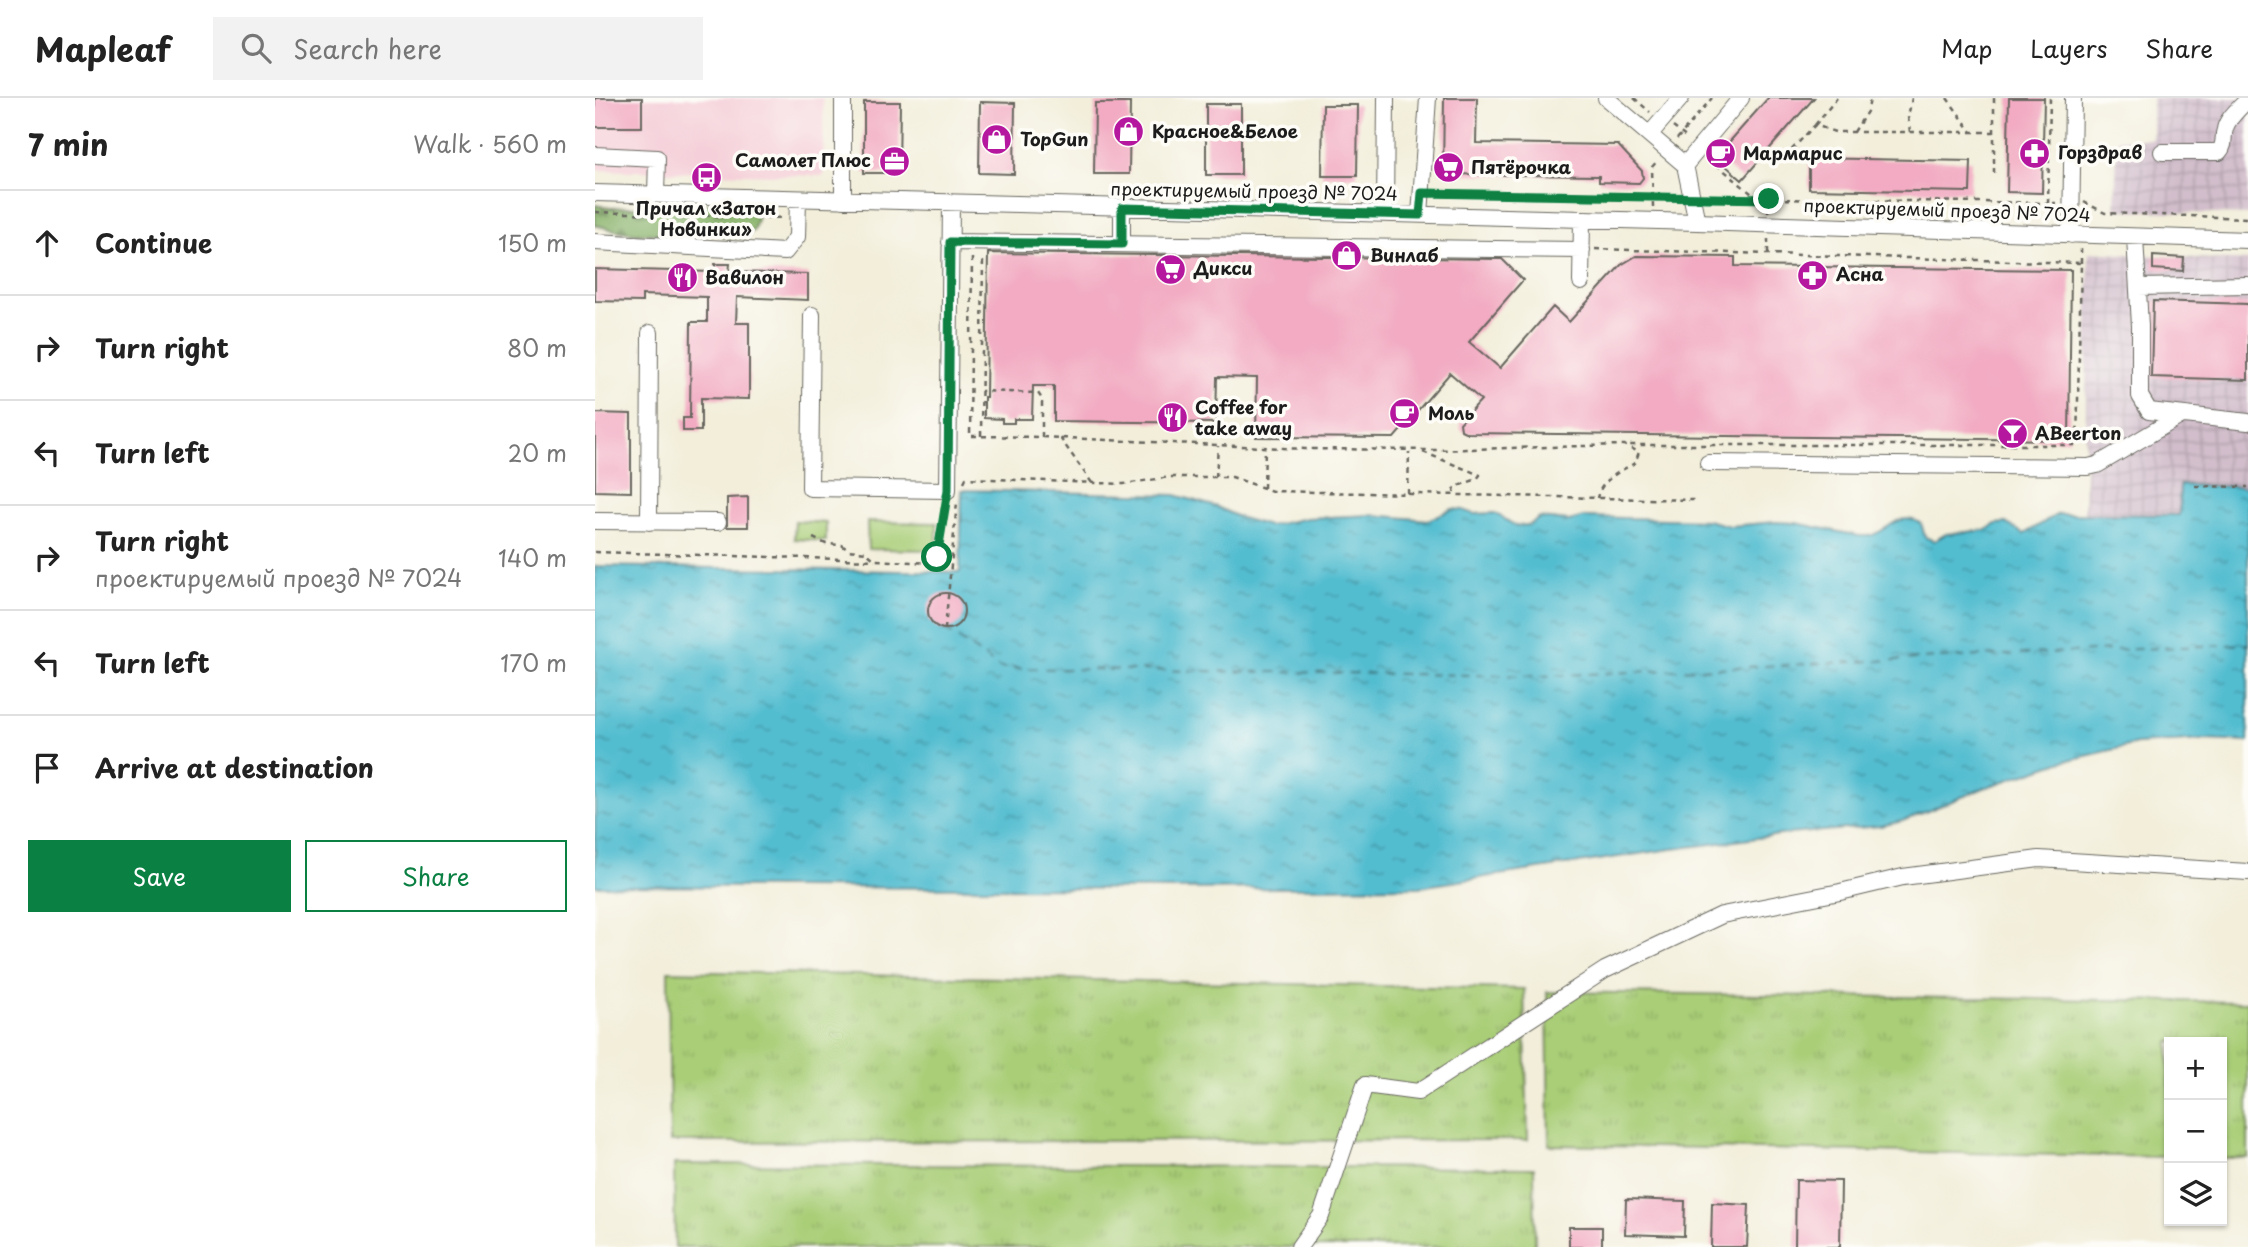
<!DOCTYPE html>
<meta charset="utf-8">
<style>
:root{--surface:#fff;--page:#f2f2f2;--text:#222;--muted:#767676;--line:#e0e0e0;--accent:#0b8043}
body{margin:0;font-family:"Playpen Sans",sans-serif;background:var(--page);color:var(--text)}
.controls{position:absolute;right:21px;bottom:21px;display:grid;overflow:hidden;border-radius:0px;box-shadow:0 2px 5px #0004}
.controls button{width:63px;height:63px;display:grid;place-items:center;padding:0;border:0;border-bottom:2px solid var(--line);background:var(--surface);color:var(--text);font:35px sans-serif}
.stop{position:absolute;width:21px;height:21px;margin:-16px;border:5px solid #0b8043;border-radius:50%;background:#fff}
.stop.end{background:#0b8043;border-color:#fff;box-shadow:0 2px 7px #0008}
.list{margin:0;padding:0;list-style:none}
h2{display:flex;justify-content:space-between;align-items:center;height:91px;margin:0;padding:0 28px;font-size:30px}
h2 small{font-size:23px;font-weight:400;color:var(--muted)}
.list li{display:grid;grid-template-columns:46px 1fr auto;gap:21px;align-items:center;box-sizing:border-box;height:105px;padding:0 28px;border-top:2px solid var(--line)}
.list b{display:block;font-size:26px;white-space:nowrap}
.list p{margin:0;font-size:23px;white-space:nowrap;color:var(--muted)}
.list em{font-size:23px;font-style:normal;color:var(--muted)}
.actions{display:flex;gap:14px;padding:21px 28px}
.actions a{flex:1;padding:16px 0;border:2px solid var(--accent);border-radius:0px;text-align:center;font-size:24px;color:var(--accent)}
.actions .main{background:var(--accent);color:#fff}
.icon{flex:none;width:38px;height:38px;fill:none;stroke:currentColor;stroke-width:2;stroke-linecap:round;stroke-linejoin:round}
.map{position:relative;flex:none;width:1653px;height:1149px;overflow:hidden}
header{display:flex;align-items:center;gap:42px;box-sizing:border-box;height:98px;padding:0 35px;background:var(--surface);border-bottom:2px solid var(--line)}
header strong{font-size:33px}
nav{display:flex;gap:38px;margin-inline-start:auto;font-size:24px}
.search{width:490px;height:63px;background:var(--page);display:flex;align-items:center;gap:18px;box-sizing:border-box;padding:0 24px;border-radius:0px;color:var(--muted);font-size:26px}
main{display:flex}
aside{flex:1;background:var(--surface)}
.map>svg:first-child{display:block}
</style>
<header>
<strong>Mapleaf</strong>
<div class="search"><svg class="icon" aria-label="search" viewBox="0 0 24 24"><circle cx="10" cy="10" r="6"/><path d="M15 15l6 6"/></svg>Search here</div>
<nav><a>Map</a><a>Layers</a><a>Share</a></nav>
</header>
<main>
<aside>
<h2>7 min<small>Walk · 560 m</small></h2>
<ul class="list">
<li><svg class="icon" aria-label="ahead" viewBox="0 0 24 24"><path d="M12 20V5M6 11l6-6 6 6"/></svg><div><b>Continue</b></div><em>150 m</em></li>
<li><svg class="icon" aria-label="right" viewBox="0 0 24 24"><path d="M7 20v-9h11M14 6l5 5-5 5"/></svg><div><b>Turn right</b></div><em>80 m</em></li>
<li><svg class="icon" aria-label="left" viewBox="0 0 24 24"><path d="M17 20v-9H6M10 6l-5 5 5 5"/></svg><div><b>Turn left</b></div><em>20 m</em></li>
<li><svg class="icon" aria-label="right" viewBox="0 0 24 24"><path d="M7 20v-9h11M14 6l5 5-5 5"/></svg><div><b>Turn right</b><p>проектируемый проезд № 7024</p></div><em>140 m</em></li>
<li><svg class="icon" aria-label="left" viewBox="0 0 24 24"><path d="M17 20v-9H6M10 6l-5 5 5 5"/></svg><div><b>Turn left</b></div><em>170 m</em></li>
<li><svg class="icon" aria-label="arrive" viewBox="0 0 24 24"><path d="M6 21V4h12l-3 4 3 4H6"/></svg><div><b>Arrive at destination</b></div></li>
</ul>
<div class="actions"><a class="main">Save</a><a>Share</a></div>
</aside>
<div class="map">
<svg width="1653" height="1149" viewBox="0 0 1653 1149">
<defs>
<pattern id="industrial-grid" width="8" height="8" patternUnits="userSpaceOnUse" patternTransform="scale(1.75)"><rect width="8" height="8" fill="#d1bdcb"/><path d="M0 4h8M4 0v8" fill="none" stroke="#b3a2ae"/></pattern>
<pattern id="grass-tufts" width="24" height="20" patternUnits="userSpaceOnUse" patternTransform="scale(1.75)"><rect width="24" height="20" fill="#a9ce77"/><path d="M3 7l-1-3M5 7V3M7 7l1-3M15 17l-1-3M17 17v-4M19 17l1-3" fill="none" stroke="#91b066"/></pattern>
<pattern id="forest-firs" width="22" height="20" patternUnits="userSpaceOnUse" patternTransform="scale(1.75)"><rect width="22" height="20" fill="#86b168"/><path d="M5 1l3.5 6h-7zM16 11l3.5 6h-7z" fill="#6d8f55"/></pattern>
<pattern id="water-ripples" width="26" height="14" patternUnits="userSpaceOnUse" patternTransform="scale(1.75)"><rect width="26" height="14" fill="#53bdd0"/><path d="M2 4q2-2 4 0t4 0M15 11q2-2 4 0t4 0" fill="none" stroke="#4499a8"/></pattern>
</defs>
<rect width="100%" height="100%" fill="#fdfcf7"/>
<filter id="ink" filterUnits="userSpaceOnUse"><feTurbulence type="fractalNoise" baseFrequency=".0143" numOctaves="2"/><feDisplacementMap in="SourceGraphic" scale="14" xChannelSelector="R" yChannelSelector="G"/><feConvolveMatrix kernelMatrix="1 2 1 2 8 2 1 2 1" color-interpolation-filters="sRGB"/></filter>
<filter id="wash" filterUnits="userSpaceOnUse"><feTurbulence type="fractalNoise" baseFrequency=".00686" numOctaves="4" result="noise"/><feDisplacementMap in="SourceGraphic" scale="28" xChannelSelector="R" yChannelSelector="G"/><feGaussianBlur stdDeviation="1.57" result="paint"/><feColorMatrix in="noise" values="0 0 0 0 0 0 0 0 0 0 0 0 0 0 0 0 0 1.4 0 .05"/><feComposite in="paint" operator="in"/></filter>
<g filter="url(#wash)">
<rect width="100%" height="100%" fill="#f2eeda"/>
<!-- built -->
<path fill="#f5cfd9" d="M0,0H228L229,78L0,72Z"/>
<!-- industrial -->
<path fill="url(#industrial-grid)" d="M1557,0H1653V117L1520,112L1522,41H1557Z
M1494,154L1653,163V389L1586,387L1584,417L1489,416Z"/>
<!-- grass -->
<path fill="url(#grass-tufts)" stroke="#62754a" stroke-width="2" d="M73,873L929,891L933,1042L75,1044Z
M952,894L1653,904V1060H1627V944H1574V1059L954,1047Z
M79,1066L939,1070L940,1149H80Z"/>
<!-- forest -->
<path fill="url(#forest-firs)" stroke="#516642" stroke-width="2" d="M149,105L164,113L159,132L149,141L127,139L117,127C72,138 45,140 0,127V107L16,110Z"/>
<!-- pitch -->
<path fill="#a9ce77" stroke="#62754a" stroke-width="2" d="M200,423L231,425V443L199,441Z
M272,424L342,425V452L273,451Z"/>
<!-- water -->
<path fill="url(#water-ripples)" stroke="#386c76" stroke-width="2" d="M1585,387L1653,389V644L1609,642L1542,646L1465,664L1389,690L1308,723L1286,728L1193,736L1070,752L824,789L578,791L0,788V468L365,474L367,392L580,397L622,409L643,419L673,428L712,420L778,417L833,422L857,411L868,412L879,416L900,415L921,428L934,427L945,420L974,423L989,419L1112,422L1135,428L1180,424L1201,425L1264,438H1274C1295,433 1301,413 1326,425L1330,439L1339,443L1351,436L1391,432L1401,426L1411,425L1429,436L1463,416L1584,417Z"/>
<g fill="none" stroke-linecap="round" stroke-linejoin="round">
<!-- ferry -->
<path stroke="#325c64" stroke-width="2" stroke-dasharray="9 7" stroke-linecap="butt" d="M350,531L405,570L947,578L1653,546"/>
</g>
<g id="blocks">
<!-- building -->
<path fill="#f2abc2" d="M0,0H47V29H0Z
M849,0H882L881,45L1023,47L1047,73L1048,80L1044,85L1004,84V78L848,76Z
M1173,0H1219L1147,82L1121,59Z
M1414,0H1449L1447,95L1412,94Z
M269,4H305L304,75H269Z
M385,4L420,5L419,76L384,75Z
M500,5H535L534,76H499Z
M611,6H646V77H611Z
M728,7H763L762,78H727Z
M1214,60L1376,63L1375,94L1214,91Z
M393,155L907,161L928,182L874,244L905,270L958,209L974,224L1026,167L1041,158L1140,159V168L1476,172L1474,342L872,335L866,332L865,325L886,302L855,275L799,340L661,339L662,280L622,279L621,325L459,323V288H438L437,321H419V325H407V321L389,320V299H391Z
M1558,158L1589,160L1588,173L1558,171Z
M120,166H135L134,174L213,176V202L142,199L141,225H154V301L106,300V333H88V320H95L96,224H112V199L47,197V204L0,203V171L120,174Z
M1558,203L1653,206V282L1556,279Z
M0,315L36,316V394L0,393Z
M153,399V429H132V400Z
M333 513a18 18 0 1 1 36 0a18 18 0 1 1-36 0Z
M1201,1082L1246,1083L1245,1149H1200Z
M1031,1101L1090,1103L1089,1138L1030,1136Z
M1117,1105L1154,1107L1152,1149H1116Z
M974,1129H1007V1149H974Z"/>
</g>
</g>
<g filter="url(#ink)">
<use href="#blocks" fill-opacity="0" stroke="#67665e" stroke-width="2"/>
<g fill="none" stroke-linecap="round" stroke-linejoin="round">
<defs>
<path id="minor" d="M1011,0L1090,67L1102,124
M1055,36L1086,0
M1567,54H1624C1631,46 1627,40 1630,31C1632,20 1646,9 1653,1
M0,57L62,60L61,96
M1090,67L1146,0
M0,95L1102,124L1653,142
M248,102V0
M790,116L791,0
M825,117L833,0
M1476,137L1478,0
M1540,139L1545,228V298L1554,313L1653,324
M0,144L190,154L202,139L203,101
M355,144L987,152
M527,146V110
M986,184L987,121
M1543,189L1653,187
M217,217L215,390L353,392L356,105
M1113,365L1493,369L1502,367L1587,317
M0,423L123,424
M54,424L55,235
M704,1149L726,1118L770,987L823,994L1010,872L1127,817L1245,794L1308,779L1444,761L1653,774"/>
</defs>
<!-- minor casing -->
<use href="#minor" stroke="#67665e" stroke-width="18"/>
<!-- path -->
<path stroke="#67665e" stroke-width="2.5" stroke-dasharray="5 5" stroke-linecap="butt" d="M1039,0L1055,14
M1352,0L1377,34
M1455,0L1453,105H1461
M1220,27L1242,0
M1078,29L1092,40
M1259,34L1273,12L1275,0
M1315,34L1313,19L1317,0
M1082,41L1117,0
M1190,59L1220,27L1240,34H1399
M1114,60L1163,101
M1399,75V0
M841,95L1083,99
M1110,100L1453,105
M1489,104L1510,115L1653,120
M1058,109L1057,69L1063,62
M0,114L189,120
M1173,114L1174,101
M1000,151L1486,165L1482,347H1029
M1173,155V141
M377,160L375,338L447,339V301L443,295L386,293
M1486,165V151
M386,338L388,160
M447,339L710,351L838,352L1029,347L1044,354L1040,365C1025,373 1006,382 1002,400
M465,340L497,385
M828,354L885,377L882,381L860,389L858,397
M621,379L623,348
M369,384L371,380L529,386L575,379H637L677,393L1099,402
M1600,388L1653,389
M669,390L670,350
M813,396L814,354
M218,440L231,446L247,447L253,452L271,454L280,462L334,465L342,459L351,405
M0,454L280,462
M350,531L362,404"/>
<!-- minor -->
<use href="#minor" stroke="#fff" stroke-width="16"/>
</g>
</g>
<g fill="none" stroke-linecap="round" stroke-linejoin="round" filter="url(#ink)">
<!-- route -->
<path stroke="#0b8043" stroke-width="9" d="M342,459L353,392L355,144L527,146V110L825,117L827,95L1174,101"/>
</g>
<!-- icons -->
<defs>
<symbol id="shop-disc" viewBox="-11 -11 22 22"><circle r="9.5" fill="#b5179e" stroke="#fdfcf7"/><path d="M-5-2.5h2.3a2.7 3.5 0 0 1 5.4 0H5L5.5 6h-11ZM-1.5-2.5h3a1.5 2.3 0 0 0-3 0Z" fill="#fff"/></symbol>
<symbol id="pharmacy-disc" viewBox="-11 -11 22 22"><circle r="9.5" fill="#b5179e" stroke="#fdfcf7"/><path d="M-2-6h4v4h4v4h-4v4h-4v-4h-4v-4h4Z" fill="#fff"/></symbol>
<symbol id="cafe-disc" viewBox="-11 -11 22 22"><circle r="9.5" fill="#b5179e" stroke="#fdfcf7"/><path d="M-5.5-4.5H6V0H3Q3 3.5 0 3.5H-2.5Q-5.5 3.5-5.5 0ZM3-3.2v2h1.7v-2ZM-6 4.5H4V6H-6Z" fill="#fff"/></symbol>
<symbol id="office-disc" viewBox="-11 -11 22 22"><circle r="9.5" fill="#b5179e" stroke="#fdfcf7"/><path d="M-6-3h4V-5.5h4V-3h4V5H-6ZM-1-4.5V-3h2v-1.5ZM-6 0V1H6V0Z" fill="#fff"/></symbol>
<symbol id="supermarket-disc" viewBox="-11 -11 22 22"><circle r="9.5" fill="#b5179e" stroke="#fdfcf7"/><path d="M-6-5.5h2.5l.6 2H6L4.5 2H-2.5L-4.4-4H-6ZM-1.5 3.2a1.3 1.3 0 1 0 .1 0ZM3 3.2a1.3 1.3 0 1 0 .1 0Z" fill="#fff"/></symbol>
<symbol id="bus-disc" viewBox="-11 -11 22 22"><circle r="9.5" fill="#b5179e" stroke="#fdfcf7"/><path d="M-5-6H5V4H4V6H2V4H-2V6H-4V4H-5ZM-3.5-4V0h7V-4ZM-3.5 1.2v1.5H-2V1.2ZM2 1.2v1.5H3.5V1.2Z" fill="#fff"/></symbol>
<symbol id="restaurant-disc" viewBox="-11 -11 22 22"><circle r="9.5" fill="#b5179e" stroke="#fdfcf7"/><path d="M-5-6h1v4h1v-4h1v4h1v-4h1v5L-1.5 .5V6h-2V.5L-5-1ZM5-6V6H3V1.5H1.5Q1.5-4 5-6Z" fill="#fff"/></symbol>
<symbol id="bar-disc" viewBox="-11 -11 22 22"><circle r="9.5" fill="#b5179e" stroke="#fdfcf7"/><path d="M-6-5H6L.8 .8V4.5H3.5V6h-7V4.5H-.8V.8Z" fill="#fff"/></symbol>
</defs>
<g fill-rule="evenodd">
<use href="#shop-disc" x="516" y="16" width="35" height="35"/>
<use href="#shop-disc" x="384" y="24" width="35" height="35"/>
<use href="#pharmacy-disc" x="1422" y="38" width="35" height="35"/>
<use href="#cafe-disc" x="1108" y="38" width="35" height="35"/>
<use href="#office-disc" x="282" y="46" width="35" height="35"/>
<use href="#supermarket-disc" x="836" y="52" width="35" height="35"/>
<use href="#bus-disc" x="94" y="62" width="35" height="35"/>
<use href="#shop-disc" x="734" y="140" width="35" height="35"/>
<use href="#supermarket-disc" x="558" y="154" width="35" height="35"/>
<use href="#pharmacy-disc" x="1200" y="160" width="35" height="35"/>
<use href="#restaurant-disc" x="70" y="162" width="35" height="35"/>
<use href="#cafe-disc" x="792" y="298" width="35" height="35"/>
<use href="#restaurant-disc" x="560" y="302" width="35" height="35"/>
<use href="#bar-disc" x="1400" y="318" width="35" height="35"/>
</g>
<g text-anchor="middle" stroke-width="7" stroke-linejoin="round" paint-order="stroke">
<!-- poi labels -->
<g font-size="18" font-weight="bold" fill="#1c1c1c" stroke="#fdfcf7" text-anchor="start">
<text x="557" y="40">Красное&amp;Белое</text>
<text x="425" y="48">TopGun</text>
<text x="1463" y="61">Горздрав</text>
<text x="1148" y="62">Мармарис</text>
<text x="276" y="69" text-anchor="end">Самолет Плюс</text>
<text x="876" y="76">Пятёрочка</text>
<text x="111" y="117" text-anchor="middle">Причал «Затон<tspan x="111" dy="21">Новинки»</tspan></text>
<text x="775" y="164">Винлаб</text>
<text x="599" y="177">Дикси</text>
<text x="1241" y="183">Асна</text>
<text x="110" y="186">Вавилон</text>
<text x="600" y="316">Coffee for<tspan x="600" dy="21">take away</tspan></text>
<text x="833" y="322">Моль</text>
<text x="1440" y="342">ABeerton</text>
</g>
<!-- street labels -->
<g font-size="18" fill="#1c1c1c" stroke="#fdfcf7">
<text transform="translate(659 94) rotate(1)" y="6">проектируемый проезд № 7024</text>
<text transform="translate(1352 113) rotate(2)" y="6">проектируемый проезд № 7024</text>
</g>
</g>
</svg>
<div class="controls">
<button>+</button>
<button>−</button>
<button><svg class="icon" aria-label="layers" viewBox="0 0 24 24"><path d="M12 4l9 5-9 5-9-5zM3 14l9 5 9-5"/></svg></button>
</div>
<div class="stop" style="left:342px;top:459px"></div>
<div class="stop end" style="left:1174px;top:101px"></div>
</div>
</main>
